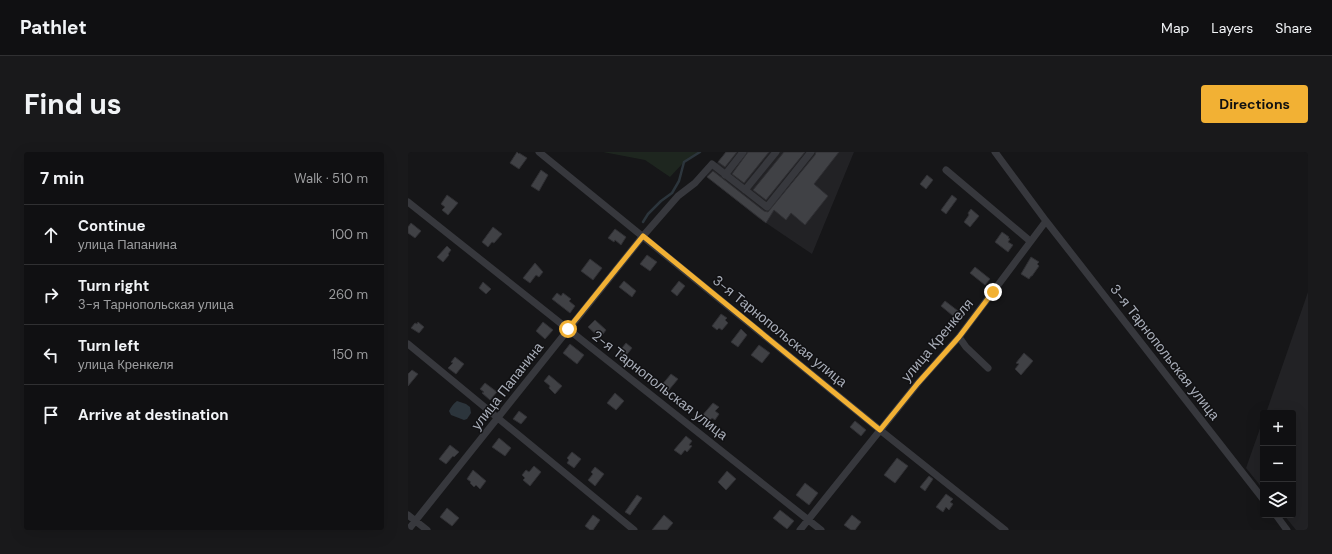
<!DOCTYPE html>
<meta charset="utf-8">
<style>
:root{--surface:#101012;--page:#19191b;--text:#f1f3f6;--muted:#9c9d9f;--line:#303032;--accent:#f2b134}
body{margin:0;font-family:"DM Sans",sans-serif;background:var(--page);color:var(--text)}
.controls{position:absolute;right:12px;bottom:12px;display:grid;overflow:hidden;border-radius:4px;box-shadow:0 4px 16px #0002}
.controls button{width:36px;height:36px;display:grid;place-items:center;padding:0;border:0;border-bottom:1px solid var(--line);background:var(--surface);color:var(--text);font:20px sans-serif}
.stop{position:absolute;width:12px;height:12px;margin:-9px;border:3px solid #f2b134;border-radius:50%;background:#fff}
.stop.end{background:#f2b134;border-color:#fff;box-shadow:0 1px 4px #0008}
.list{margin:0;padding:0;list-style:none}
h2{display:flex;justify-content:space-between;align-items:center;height:52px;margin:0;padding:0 16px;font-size:17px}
h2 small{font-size:13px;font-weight:400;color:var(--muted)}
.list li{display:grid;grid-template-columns:26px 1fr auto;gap:12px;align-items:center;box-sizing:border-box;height:60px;padding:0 16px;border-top:1px solid var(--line)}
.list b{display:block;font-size:15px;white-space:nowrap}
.list p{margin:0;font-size:13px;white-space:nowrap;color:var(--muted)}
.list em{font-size:13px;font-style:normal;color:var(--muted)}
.icon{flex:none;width:22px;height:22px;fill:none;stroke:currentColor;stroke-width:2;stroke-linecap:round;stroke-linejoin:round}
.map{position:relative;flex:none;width:900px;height:378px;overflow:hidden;border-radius:4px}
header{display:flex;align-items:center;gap:24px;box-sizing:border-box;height:56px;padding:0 20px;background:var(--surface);border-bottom:1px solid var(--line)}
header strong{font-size:19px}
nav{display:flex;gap:22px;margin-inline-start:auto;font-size:14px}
.intro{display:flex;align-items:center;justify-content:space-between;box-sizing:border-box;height:96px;padding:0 24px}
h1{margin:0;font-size:28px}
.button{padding:10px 18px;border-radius:4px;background:var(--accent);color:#111;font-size:14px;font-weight:700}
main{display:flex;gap:24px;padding:0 24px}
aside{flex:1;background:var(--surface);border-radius:4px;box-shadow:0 4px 16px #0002}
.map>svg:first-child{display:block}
</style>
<header>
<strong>Pathlet</strong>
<nav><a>Map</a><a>Layers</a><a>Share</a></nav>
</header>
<div class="intro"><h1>Find us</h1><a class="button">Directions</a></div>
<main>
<aside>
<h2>7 min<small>Walk · 510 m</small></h2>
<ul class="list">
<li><svg class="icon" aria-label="ahead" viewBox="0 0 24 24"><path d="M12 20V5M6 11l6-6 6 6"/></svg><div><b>Continue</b><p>улица Папанина</p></div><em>100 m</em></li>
<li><svg class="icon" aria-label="right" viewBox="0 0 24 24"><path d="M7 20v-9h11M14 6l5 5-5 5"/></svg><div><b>Turn right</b><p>3-я Тарнопольская улица</p></div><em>260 m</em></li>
<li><svg class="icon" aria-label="left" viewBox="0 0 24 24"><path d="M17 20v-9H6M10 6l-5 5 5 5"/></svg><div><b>Turn left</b><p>улица Кренкеля</p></div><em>150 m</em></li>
<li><svg class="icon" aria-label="arrive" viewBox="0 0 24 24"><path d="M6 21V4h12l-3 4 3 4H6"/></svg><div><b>Arrive at destination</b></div></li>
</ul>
</aside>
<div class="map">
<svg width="900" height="378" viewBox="0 0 900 378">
<rect width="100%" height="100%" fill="#161618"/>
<!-- built -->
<path fill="#222225" d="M318,0H446L404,102L349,65L298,24Z
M900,140V378H888L876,363H885V261H858Z
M855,268V337L838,316Z"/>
<!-- green -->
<path fill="#1e261f" d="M195,0H292L276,10L262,25L237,8Z"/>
<!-- water -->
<path fill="#2c353c" d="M49,249L58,252L62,255L63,261L59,267L56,268L43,263L41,259C43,255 45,252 49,249Z"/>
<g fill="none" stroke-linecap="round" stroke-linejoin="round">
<!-- stream -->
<path stroke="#2c353c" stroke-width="2.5" d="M235,70L240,62L253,49L264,41L271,29L276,10L292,0"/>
</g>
<!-- building -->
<path fill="#404145" stroke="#303034" d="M109,0L111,2V1L119,6L111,17L102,11Z
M318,0H329L317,15L310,10Z
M340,0H361L336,31L324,22Z
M376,0H397L358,48L345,38Z
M408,0H431L406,32L420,44L397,73L383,61L378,68L366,58L358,71L299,25L305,19L356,59L360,60L407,3Z
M133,18L140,23L131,39L123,34Z
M519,23L525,28L518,37L512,32Z
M39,43L50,51L40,63L34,58L37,55L33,52Z
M544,43L549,47L538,62L533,58Z
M563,57L571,64L562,75L556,70L561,63L560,61Z
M3,71L13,79L7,86L0,81V75Z
M85,75L94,82L86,91L84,90L80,95L74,90Z
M207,77L218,85L213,93L207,88L206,90L200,86Z
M594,80L601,85L600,86L602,87L600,90L605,93L600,100L587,90Z
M39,94L43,98L40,102L41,103L35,110L29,105Z
M239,103L249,110L242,119L232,112Z
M623,105L631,110L629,112L631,114L624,124H623L621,127L613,122Z
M182,107L194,116L185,128L173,119Z
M127,111L135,120L131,125L128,123L122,131L115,126Z
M567,115L582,127L577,133L562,121Z
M216,129L228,139L224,145L211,135Z
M271,129L277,134L269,144L263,139Z
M75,130L83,137L78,142L71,136Z
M149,141L153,144L155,141L163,147L161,149L167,154L162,161L144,147Z
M537,149L554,162L550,168L533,154Z
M313,162L319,166L317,168L320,171L314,178L311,176L309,178L304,174Z
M187,168L198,178L192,186L180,175Z
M10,170L16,175L11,181L3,176L7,171L9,172Z
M135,170L145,178L137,187L128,179Z
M333,177L339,183L330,195L323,190Z
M218,191L224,196L216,206L210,201Z
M162,192L176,203L169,212L155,201Z
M351,193L362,201L354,211L343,203Z
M616,201L625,209L613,223L607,217L611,212L608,211Z
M47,205L56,212L48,222L40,216L45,211L43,210Z
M4,218L10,222L0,234V222Z
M263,222L270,227L260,239L253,234Z
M141,223L154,234L147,242L141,236L142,234L136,229Z
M77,231L89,240L82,248L74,241L76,240L72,237Z
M207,241L216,249L208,258L199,251Z
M305,251L311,255L307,259L311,262L307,268L304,266L300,271L293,265Z
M111,259L119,265L113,272L105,267Z
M447,269L458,278L453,284L442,275Z
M278,284L284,289L281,293L284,294L279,300L277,298L273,303L266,298Z
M91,286L103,296L97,304L84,295Z
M42,293L51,300L46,305L45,304L38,312L31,307Z
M164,300L173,307L166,316L159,311L161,308L159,306Z
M489,306L500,314L487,331L476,323Z
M126,314L133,320L122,334L115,328L117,326L114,323L118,318L121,320Z
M187,315L196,322L187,334L180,328L185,322L183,320Z
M65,318L78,329L72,337L68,333L66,335L62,331L63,330L59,327Z
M319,319L328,327L318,338L310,330Z
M521,324L525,327L517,339L512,335Z
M397,331L410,341L401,353L388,343Z
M538,342L545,347L542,350L545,352L541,358L538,355L535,360L528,355Z
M229,343L234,346L222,363L217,360Z
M39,356L51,366L44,374L32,365Z
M372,358L386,369L379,377L365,366Z
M185,363L192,368L185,378H182L177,374Z
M256,363L265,371L259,378H244Z
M444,363L453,370L447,378H443L436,373Z"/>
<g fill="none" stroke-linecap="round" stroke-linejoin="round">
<!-- minor -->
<path stroke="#37383d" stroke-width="7" d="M131,0L472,278L597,378
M587,0L638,69L855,347
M538,18L622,89
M317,23L335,0
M337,38L368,0
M0,50L413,378
M551,185L558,195L580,216
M0,192L226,378
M0,363L19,378
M868,363L879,378
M0,378L235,84L270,44L287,31L304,12L359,55L403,0
M392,378L510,231L551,185L638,69"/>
</g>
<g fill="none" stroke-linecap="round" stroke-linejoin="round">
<!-- route -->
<path stroke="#f2b134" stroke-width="5" d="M160,177L235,84L472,278L510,231L551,185L585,140"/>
</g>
<g text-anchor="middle" stroke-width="3" stroke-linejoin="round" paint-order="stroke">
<!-- street labels -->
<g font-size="14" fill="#a8adb8" stroke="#111113">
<text transform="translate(372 179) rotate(39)" y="5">3-я Тарнопольская улица</text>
<text transform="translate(529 188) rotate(-50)" y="5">улица Кренкеля</text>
<text transform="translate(757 200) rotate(52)" y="5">3-я Тарнопольская улица</text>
<text transform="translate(252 233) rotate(38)" y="5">2-я Тарнопольская улица</text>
<text transform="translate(99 234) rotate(-52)" y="5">улица Папанина</text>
</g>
</g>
</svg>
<div class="controls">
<button>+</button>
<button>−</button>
<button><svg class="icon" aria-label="layers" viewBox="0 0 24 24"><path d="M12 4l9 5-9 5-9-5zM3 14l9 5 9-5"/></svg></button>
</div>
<div class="stop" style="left:160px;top:177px"></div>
<div class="stop end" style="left:585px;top:140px"></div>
</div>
</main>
